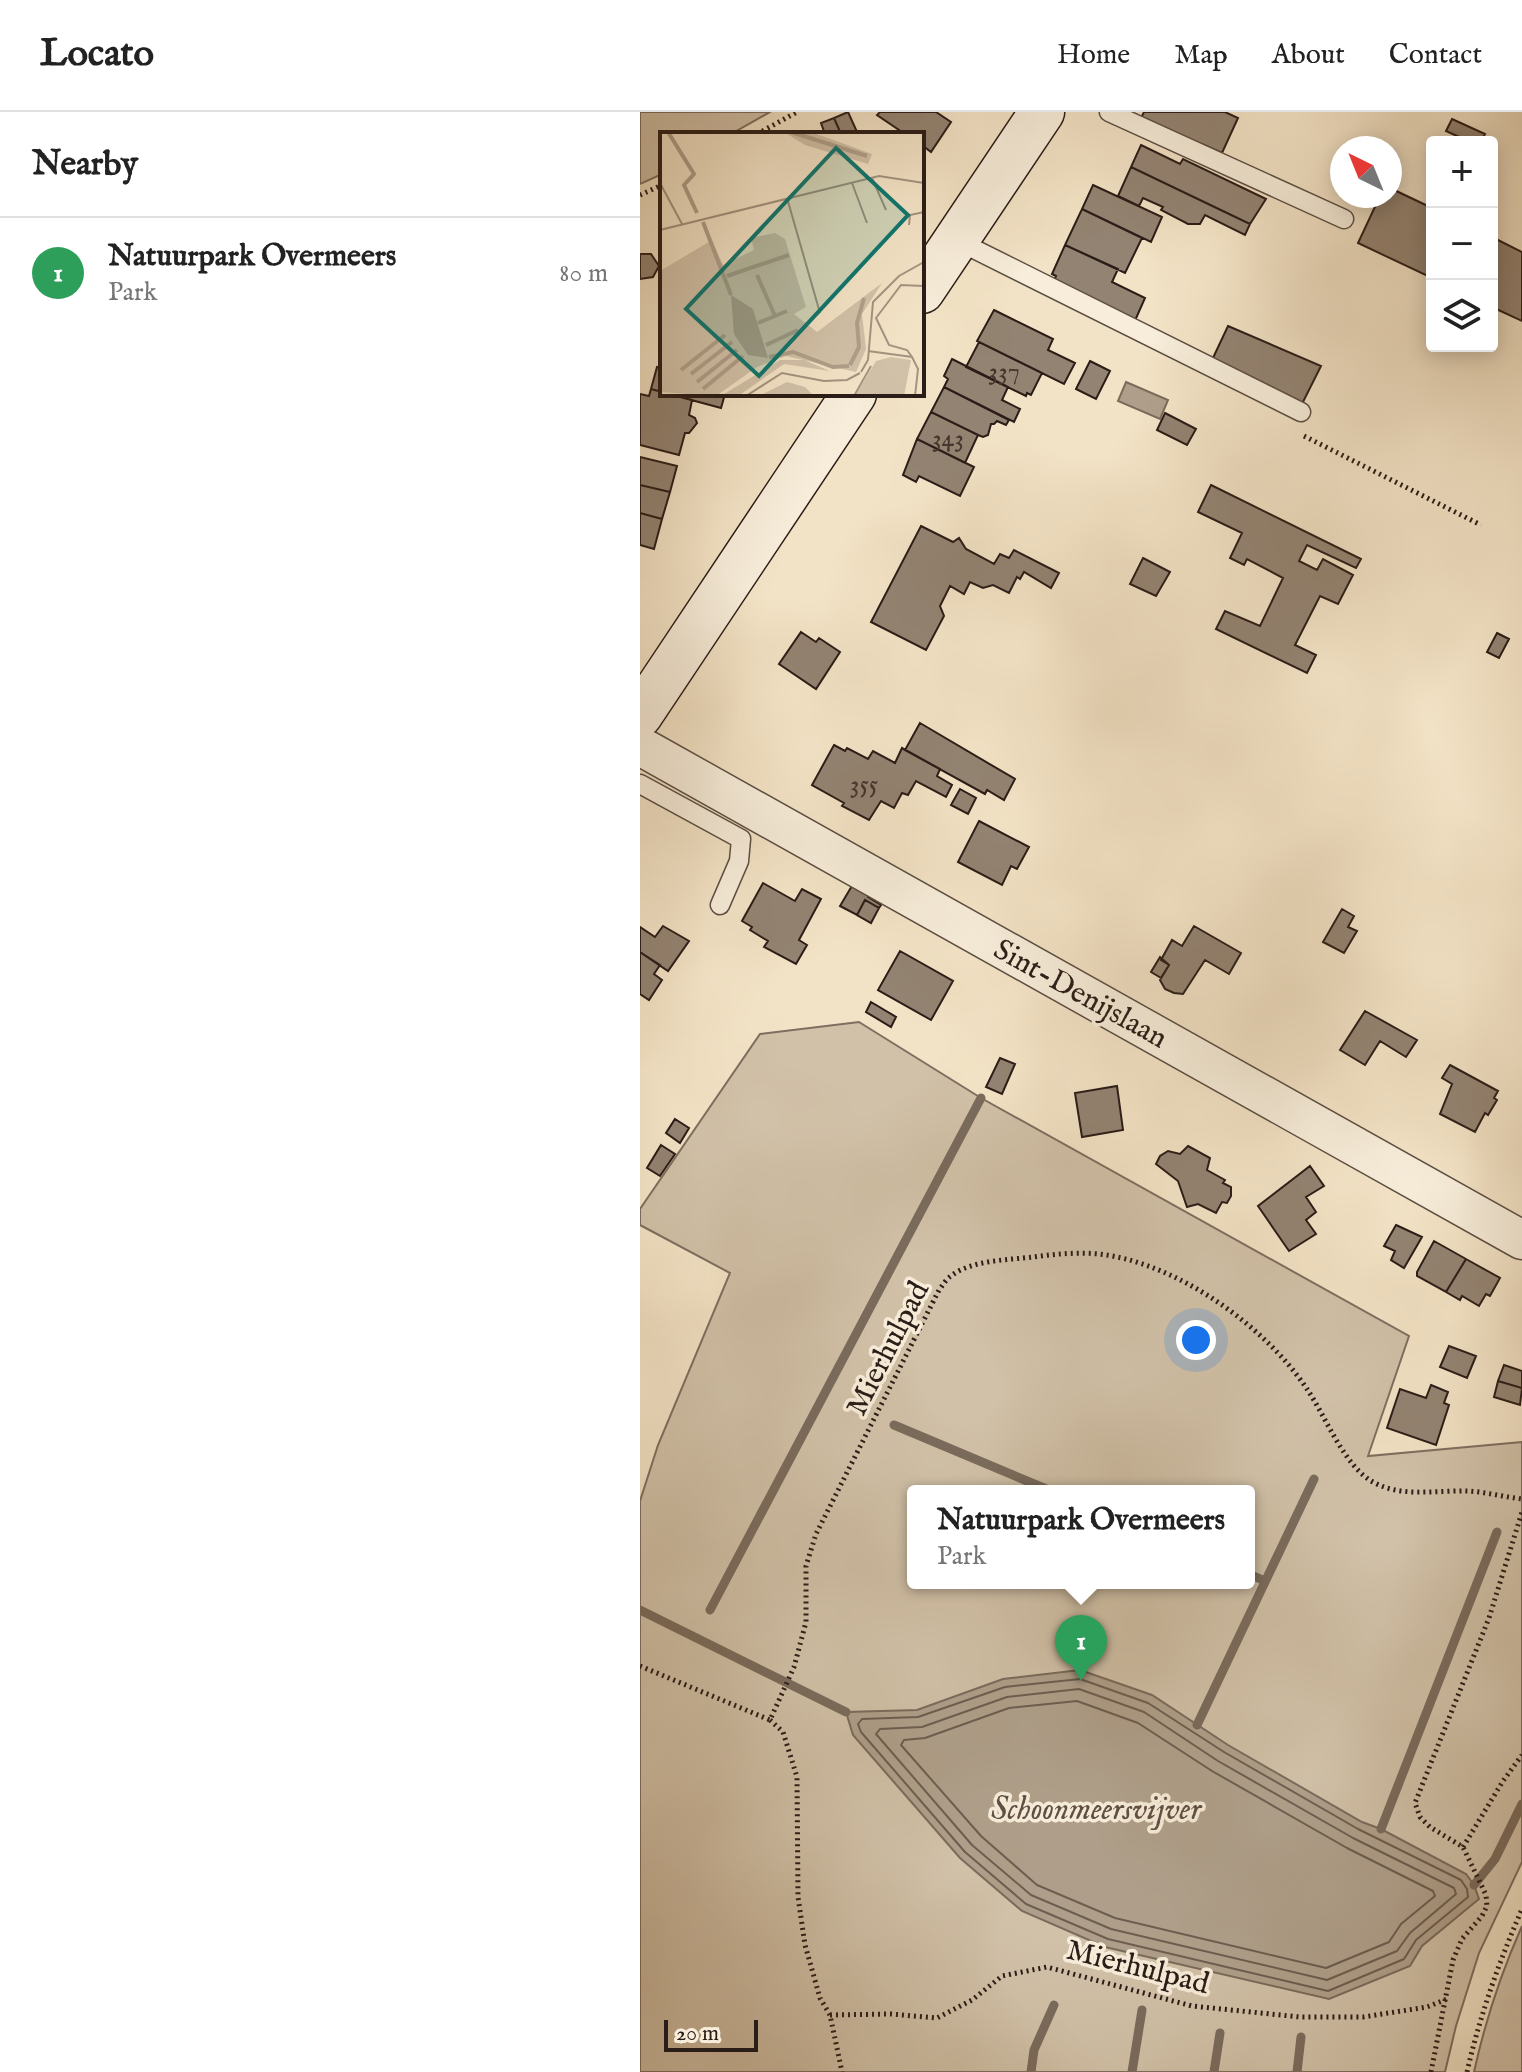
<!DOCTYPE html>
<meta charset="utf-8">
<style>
:root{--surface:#fff;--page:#f2f2f2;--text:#222;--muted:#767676;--line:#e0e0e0;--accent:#8f2418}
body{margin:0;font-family:"IM FELL English",serif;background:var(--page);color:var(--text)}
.controls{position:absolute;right:24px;top:24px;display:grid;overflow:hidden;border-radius:8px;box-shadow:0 4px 20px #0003}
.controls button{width:72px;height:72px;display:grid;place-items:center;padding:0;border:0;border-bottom:2px solid var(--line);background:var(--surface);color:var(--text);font:40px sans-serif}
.compass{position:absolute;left:690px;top:24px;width:72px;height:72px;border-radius:50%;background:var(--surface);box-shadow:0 4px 20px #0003;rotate:317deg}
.scale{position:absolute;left:24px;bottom:20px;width:94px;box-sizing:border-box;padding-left:8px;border:4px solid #2a1c17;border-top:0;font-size:22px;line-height:28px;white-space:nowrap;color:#2a1c17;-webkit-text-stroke:6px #f7edda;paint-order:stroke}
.you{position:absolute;left:556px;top:1228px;width:28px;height:28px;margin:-20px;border:6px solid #fff;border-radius:50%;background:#1a73e8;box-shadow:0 0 0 12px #1a73e833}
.badge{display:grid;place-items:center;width:52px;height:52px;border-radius:50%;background:var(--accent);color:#fff;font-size:26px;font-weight:700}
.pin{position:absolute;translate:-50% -66px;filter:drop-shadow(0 2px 4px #0008)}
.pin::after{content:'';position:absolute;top:42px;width:28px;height:24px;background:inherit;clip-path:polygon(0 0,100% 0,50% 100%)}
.popup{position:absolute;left:267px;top:1373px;width:348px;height:104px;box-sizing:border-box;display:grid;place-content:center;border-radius:8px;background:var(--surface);filter:drop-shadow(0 2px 6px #0005);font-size:26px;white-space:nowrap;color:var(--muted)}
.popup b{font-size:30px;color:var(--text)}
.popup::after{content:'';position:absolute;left:50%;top:100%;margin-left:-16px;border:16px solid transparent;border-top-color:var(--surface)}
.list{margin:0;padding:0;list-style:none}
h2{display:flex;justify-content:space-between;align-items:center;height:104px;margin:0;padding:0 32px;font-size:34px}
h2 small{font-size:26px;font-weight:400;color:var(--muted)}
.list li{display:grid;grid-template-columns:52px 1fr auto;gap:24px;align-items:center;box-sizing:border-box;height:112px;padding:0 32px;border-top:2px solid var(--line)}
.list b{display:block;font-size:30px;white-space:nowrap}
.list p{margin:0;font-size:26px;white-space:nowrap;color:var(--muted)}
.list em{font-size:26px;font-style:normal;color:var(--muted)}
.icon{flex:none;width:44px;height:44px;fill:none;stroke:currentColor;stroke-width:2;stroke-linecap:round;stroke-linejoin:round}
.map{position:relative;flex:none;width:882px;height:1960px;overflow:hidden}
header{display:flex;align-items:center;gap:48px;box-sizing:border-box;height:112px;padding:0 40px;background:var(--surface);border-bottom:2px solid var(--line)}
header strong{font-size:38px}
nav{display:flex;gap:44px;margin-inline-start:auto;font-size:28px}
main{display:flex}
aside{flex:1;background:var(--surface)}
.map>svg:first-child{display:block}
</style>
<header>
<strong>Locato</strong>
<nav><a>Home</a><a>Map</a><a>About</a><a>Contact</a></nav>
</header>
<main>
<aside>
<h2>Nearby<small></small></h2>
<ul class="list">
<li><span class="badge" style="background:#2e9e5b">1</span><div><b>Natuurpark Overmeers</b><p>Park</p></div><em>80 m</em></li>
</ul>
</aside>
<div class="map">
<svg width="882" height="1960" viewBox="0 0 882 1960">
<rect width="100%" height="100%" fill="#f3e3c6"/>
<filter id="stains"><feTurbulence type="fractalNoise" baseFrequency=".0025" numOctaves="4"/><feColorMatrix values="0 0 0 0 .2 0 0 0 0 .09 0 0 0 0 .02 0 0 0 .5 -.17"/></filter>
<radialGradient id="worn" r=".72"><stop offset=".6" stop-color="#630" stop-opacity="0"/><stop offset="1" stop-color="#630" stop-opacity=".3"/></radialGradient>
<!-- green -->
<path fill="#d1c1a8" stroke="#7e6e60" stroke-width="2" fill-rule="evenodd" d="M0,0H130L91,22H22V62L0,72Z
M219,910L341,986L769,1224L728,1344L882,1330V1750L839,1841L816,1914L805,1960H0V1389L18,1333L90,1161L0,1113V1097L120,922ZM273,1379H609V1471H273Z
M882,1814V1960H834C845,1910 861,1861 882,1814Z"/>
<!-- water -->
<path fill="#af9f8a" stroke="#7a6b5c" stroke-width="2" d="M486,270L528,288L520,307L478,289Z
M440,1558L512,1583L588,1633L722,1710L741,1717L826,1762L834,1773L839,1787L782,1834L770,1854L689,1887L465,1835L382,1799L320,1746L213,1623L206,1600L277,1598L363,1567Z"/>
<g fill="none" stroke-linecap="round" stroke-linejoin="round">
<!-- shore -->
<path stroke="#6c5e50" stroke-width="2" d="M440,1567L508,1591L584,1640L718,1717L821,1768L827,1777L828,1785L776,1828L764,1847L688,1879L468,1827L386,1792L325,1740L221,1620L218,1612L222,1607L278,1605L365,1575Z
M439,1577L504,1600L578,1649L713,1726L814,1776L816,1782L770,1821L757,1839L687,1868L471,1817L391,1783L332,1733L236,1622L240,1617L282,1615L367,1585Z
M437,1589L498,1611L572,1659L707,1736L793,1779L795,1784L761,1812L749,1830L686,1856L475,1806L397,1773L341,1724L261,1633L264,1628L285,1626L369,1596Z"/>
<!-- stream -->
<path stroke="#7a6b5c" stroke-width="9" d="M254,1313L411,1379
M609,1462L625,1469
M0,1498L206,1600
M70,1498L341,986
M557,1613L674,1367
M741,1717L857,1420
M834,1773L855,1747L882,1692
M391,1960L394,1938L414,1893
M492,1960L502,1898
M574,1960L580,1921
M657,1960L661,1925"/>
</g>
<!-- building -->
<path fill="#938372" stroke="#2a1c17" stroke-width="2" d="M208,0L218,22H201L194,6Z
M240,0H296L311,10L291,40L282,33V22H265L237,3Z
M504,0H585L598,6L582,41L562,32L561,35L500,8Z
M194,6L201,22H185L181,11Z
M812,7L845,22L841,30H830L806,19Z
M501,33L540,52L543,47L626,87L610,112L491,55Z
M491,55L610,112L605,123L565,103L560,112H548L521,98L523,95L503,86L499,94L478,84Z
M453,73L522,105L511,130L442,97Z
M750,76L792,96V166L718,131L740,84H750Z
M442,97L502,126L485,161L425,133Z
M852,125L882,140V209L852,195Z
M425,133L478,157L472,170L505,186L494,211L413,171L416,164L412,162Z
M0,142H11L19,154L13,165L0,167Z
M354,198L413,227L408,238L435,251L424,272L337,229Z
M588,214L681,254L662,292L572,248Z
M339,230L402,261L391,283L387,281L386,284L326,255Z
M312,247L368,275L362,288L380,297L374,310L304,275L308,267L304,264Z
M450,249L470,259L456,287L436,277Z
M17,255L22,256V280L11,277Z
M304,275L369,308L366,313L357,309L354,312H351L348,323L343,325L338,323L291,300Z
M11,277L52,288L49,303L55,306L57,311L49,321H45L39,343L0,333V282L9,284Z
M29,282H85L81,296Z
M291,300L338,323L325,351L277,327Z
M525,301L556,317L547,333L517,318Z
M277,327L334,355L320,384L279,364L276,370L263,363Z
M0,345L37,354L30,380L0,373Z
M0,373L30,380L22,407L0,401Z
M571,373L721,447L716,456L667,433L659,449L677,458L683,447L713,463L698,492L680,484L655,533L676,543L667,561L576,517L585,499L620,514L643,466L607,447L604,453L590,446L602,421L558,400Z
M0,401L22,407L14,437L0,433Z
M281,414L313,430L319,426L326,437L354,452L360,442L369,446L374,438L419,461L411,476L384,460L380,467L377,465L369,481L353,473L343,476L330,470L324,482L310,474L300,494L304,504L286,538L231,510Z
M503,446L530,460L516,484L490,472Z
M161,520L176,530L179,526L200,540L176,577L139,552Z
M857,521L869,527L859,546L847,540Z
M280,611L375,667L364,688L347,678L345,682L265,638Z
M194,633L205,639L207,636L228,647L233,639L255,651L262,636L300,657L297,664L312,673L306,685L276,669L268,683L262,681L254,696L241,689L229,708L202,694L204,691L172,673Z
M320,677L336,686L328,702L311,693Z
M339,709L389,735L377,757L371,754L362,773L318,750Z
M123,771L155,789L162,777L181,787L159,828L167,833L156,852L124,835L128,829L110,818L112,815L102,809Z
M213,772L230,782L228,785L241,793L239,796L225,788L217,803L200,794Z
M225,788L239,796L231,811L217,803Z
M702,797L714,804L708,815L717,819L704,841L683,830Z
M23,814L49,829L28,859L0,840V815L15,825Z
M554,814L601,841L589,862L565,848L543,882L534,881L525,877L520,868L529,853L521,848L532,828L542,834Z
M260,839L313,869L291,908L238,878Z
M0,840L20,853L14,862L22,868L9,888L0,882Z
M520,845L529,853L521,866L511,860Z
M231,890L256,905L251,915L226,900Z
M725,899L777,928L766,945L740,929L725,953L700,938Z
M360,946L375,952L362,982L346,975Z
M810,953L858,979L854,986L857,988L848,1003L845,1001L835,1020L800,1002L812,972L802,966Z
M477,974L483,1018L442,1025L435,981Z
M35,1007L49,1016L40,1031L26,1021Z
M21,1033L35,1042L20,1064L7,1056Z
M548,1034L570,1046L567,1058L585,1068L583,1071L591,1075V1084L587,1091L582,1090L576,1101L558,1092L547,1095L538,1069L516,1052L520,1044L528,1039L540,1042Z
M670,1054L684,1074L666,1085L676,1100L666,1108L676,1122L649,1139L618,1094Z
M756,1113L782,1125L764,1156L751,1148L755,1139L744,1134Z
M794,1129L826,1147L806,1180L777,1164V1160Z
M826,1147L860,1166L850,1184L846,1182L839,1194L822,1184L820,1188L806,1180Z
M809,1234L836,1244L827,1266L800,1255Z
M864,1253L882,1259V1276L858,1269Z
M858,1269L882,1276L880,1293L854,1285Z
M791,1273L808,1280L804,1291L809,1293L796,1333L747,1316L760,1277L786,1286Z"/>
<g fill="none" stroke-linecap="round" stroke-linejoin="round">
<defs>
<path id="lane" d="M469,0L704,107
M316,128L661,300
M0,672L101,727L99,749L80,793"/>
<path id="street" d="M0,634L882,1128"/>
<path id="secondary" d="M282,179L402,0
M0,603L214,282"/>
</defs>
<!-- lane casing -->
<use href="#lane" stroke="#5c4e43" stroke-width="21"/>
<!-- street casing -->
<use href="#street" stroke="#5c4e43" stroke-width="41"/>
<!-- secondary casing -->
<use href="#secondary" stroke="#2a1c17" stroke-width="47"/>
<!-- path -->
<path stroke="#2a1c17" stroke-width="5" stroke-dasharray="2 4" stroke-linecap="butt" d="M117,22L157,0
M0,83L22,73
M664,324L841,413
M0,1554L130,1608L154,1555L166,1510V1454L176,1422L299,1178C303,1173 306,1167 311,1164C331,1148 368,1148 393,1145C415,1142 437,1140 459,1142C537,1151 624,1213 667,1277C686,1305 704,1354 733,1370C761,1386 797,1378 828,1379C846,1380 864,1385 882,1387
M130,1608L143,1620L157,1665L158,1785L165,1833L180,1886L190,1903L202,1960
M823,1735L863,1669L882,1643
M190,1903L251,1902L297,1906L332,1888L362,1864L407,1855L552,1894L660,1905H723L787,1895L807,1887
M791,1960L813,1848L822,1827L842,1804L847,1794L846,1783L823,1735L790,1715L780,1705L775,1691L849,1506L882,1400
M827,1960C840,1903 859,1850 882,1797"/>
<!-- lane -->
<use href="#lane" stroke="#f7edda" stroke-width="18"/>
<!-- street -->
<use href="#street" stroke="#f7edda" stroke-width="38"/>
<!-- secondary -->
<use href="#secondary" stroke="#f7edda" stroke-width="44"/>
</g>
<g text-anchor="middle" stroke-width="7" stroke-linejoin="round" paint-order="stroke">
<!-- number labels -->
<g font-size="26" fill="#44362e">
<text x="364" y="267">337</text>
<text x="308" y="334">343</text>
<text x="224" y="680">355</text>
</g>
<!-- street labels -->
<g font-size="30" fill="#2a1c17" stroke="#f7edda">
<text transform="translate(441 881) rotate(29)" y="10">Sint-Denijslaan</text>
<text transform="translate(247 1236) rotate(-63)" y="10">Mierhulpad</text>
<text transform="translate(498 1854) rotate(14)" y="10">Mierhulpad</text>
</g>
<!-- water labels -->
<g font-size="32" font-style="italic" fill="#5f5045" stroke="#f7edda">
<text x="456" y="1707">Schoonmeersvijver</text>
</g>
</g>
<!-- overview -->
<g transform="translate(20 20)">
<rect width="264" height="264" fill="#f3e3c6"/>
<path d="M124,0H151L212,22L208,32L145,13ZM115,101L125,107L146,175L134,182L157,200L222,151L202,182L206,217L196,240L126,224L97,235L56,264L0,260V139L52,108L63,133L94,118L91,106ZM231,225L251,228L244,264H195L216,229ZM120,228H144L170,239L124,232L78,264H61ZM127,250L145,255L154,264H99Z" fill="#d1c1a8"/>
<path d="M71,163L93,177L108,226L88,223L74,202Z" fill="#af9f8a"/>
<path fill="none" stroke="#af9f8a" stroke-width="4" d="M8,0L34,42L24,53L37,81M131,0L207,24M43,90L71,163M97,143L115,184M67,144L129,123M98,191L127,179M106,213L138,198M109,225L133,220L173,235L189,234M190,233L199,215L197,191L204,166M21,238L65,203M31,242L72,210M37,250L77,218M43,257L83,224"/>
<path fill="none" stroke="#a39380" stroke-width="2" d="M212,46L226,78M0,51L22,92M192,51L207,91M127,66L160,181M249,93L250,83L264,80M0,98L219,44L264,51M208,219L252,225L258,237L255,264M252,225L247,218L229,213L216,186L241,153L264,154M201,240L208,228L213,170L239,144L264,130M86,264L122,241L164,249L187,248L200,241M194,264L211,234"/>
<path fill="#0f766e" fill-opacity="0.15" stroke="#0f766e" stroke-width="4" d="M176,16L248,83L99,244L26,177Z"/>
<rect width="264" height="264" fill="none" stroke="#2a1c17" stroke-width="4"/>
</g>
<rect width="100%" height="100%" filter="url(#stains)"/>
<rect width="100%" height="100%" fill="url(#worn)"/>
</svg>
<div class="controls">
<button>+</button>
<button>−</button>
<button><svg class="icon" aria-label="layers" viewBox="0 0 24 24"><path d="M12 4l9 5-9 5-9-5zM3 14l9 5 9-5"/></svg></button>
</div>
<svg class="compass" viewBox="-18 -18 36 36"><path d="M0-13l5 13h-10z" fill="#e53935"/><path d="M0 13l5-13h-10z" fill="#767676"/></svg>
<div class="scale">20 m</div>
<div class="you"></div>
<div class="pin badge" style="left:441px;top:1569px;background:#2e9e5b">1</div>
<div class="popup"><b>Natuurpark Overmeers</b>Park</div>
</div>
</main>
